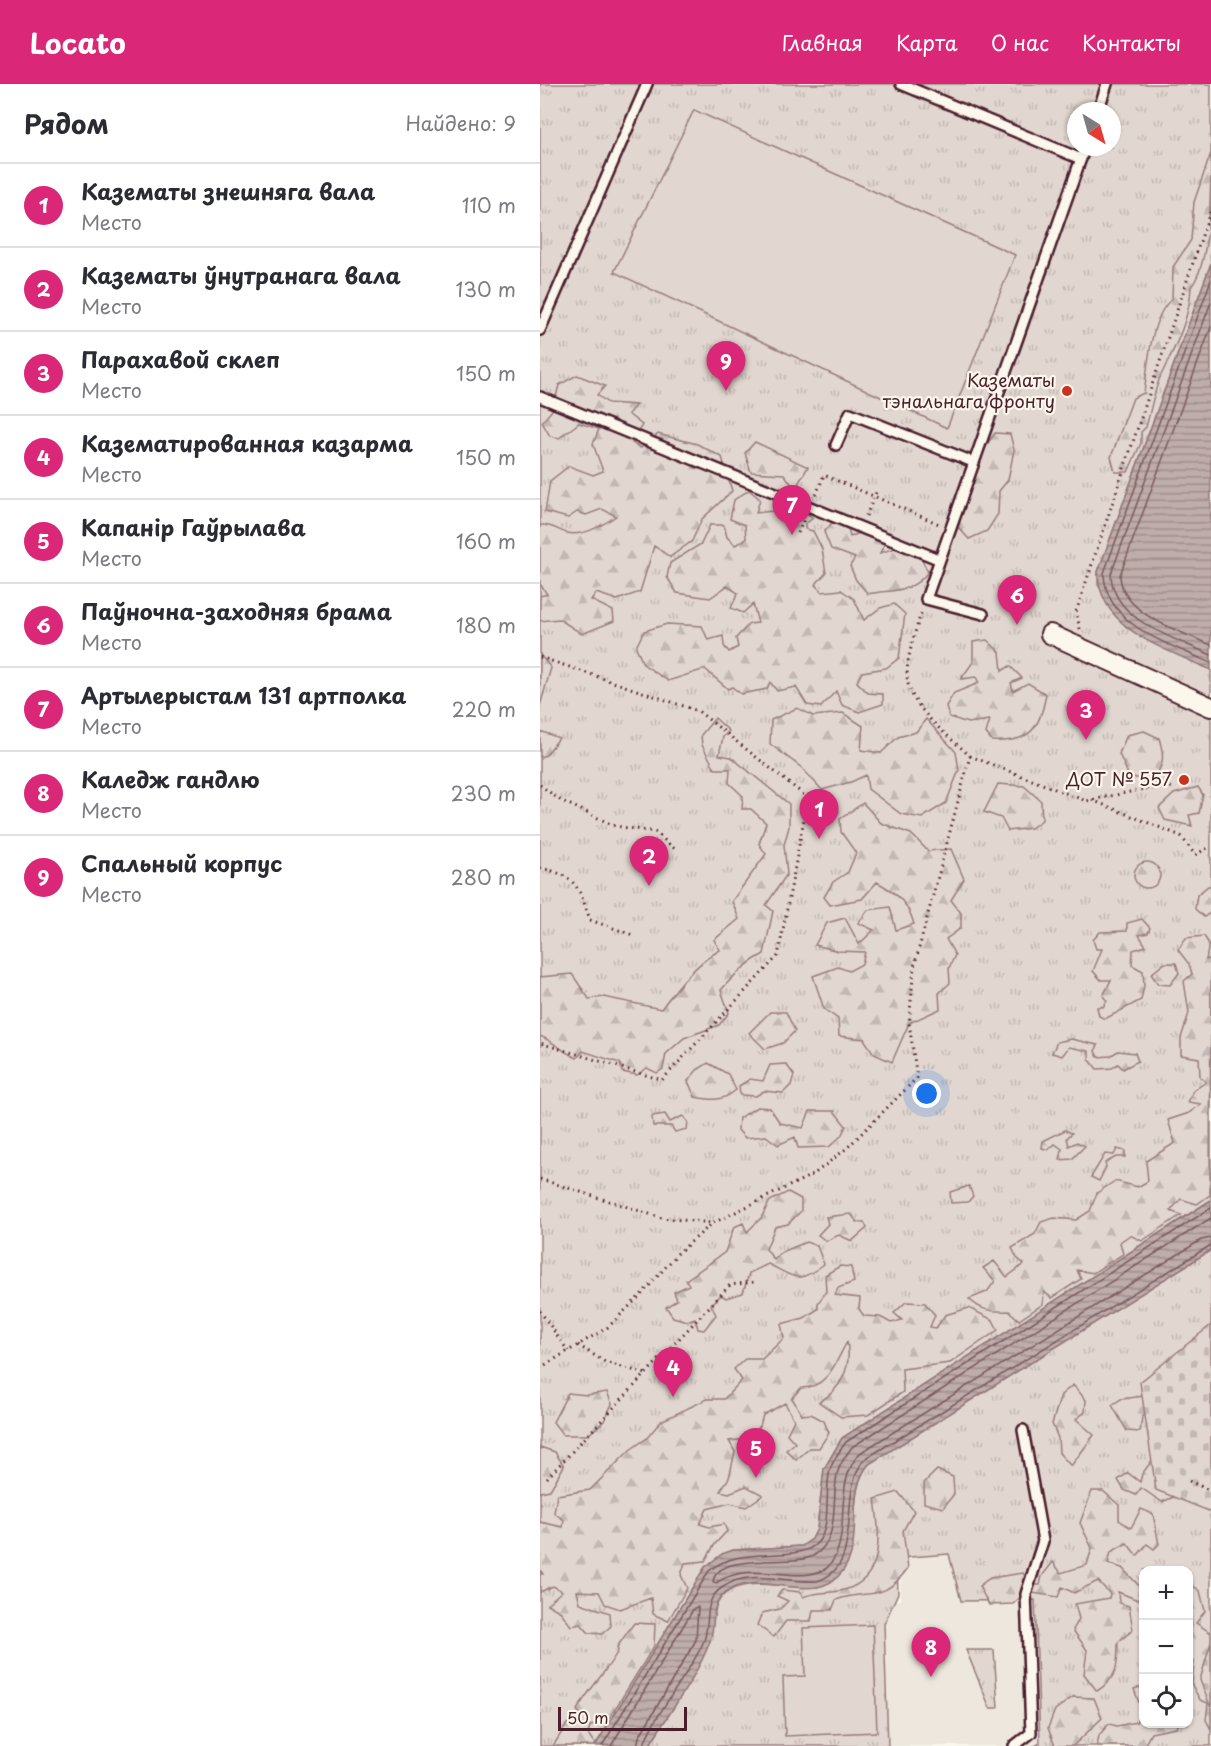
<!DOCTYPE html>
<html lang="ru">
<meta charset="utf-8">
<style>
:root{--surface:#fff;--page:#f2f2f3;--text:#2b2b33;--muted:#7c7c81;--line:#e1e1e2;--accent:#db2777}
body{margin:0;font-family:"Playpen Sans",sans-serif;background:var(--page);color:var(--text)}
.controls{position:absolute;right:18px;bottom:18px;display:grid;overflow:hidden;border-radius:12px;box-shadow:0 2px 4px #0004}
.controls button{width:54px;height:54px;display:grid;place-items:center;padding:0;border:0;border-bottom:2px solid var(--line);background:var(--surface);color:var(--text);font:30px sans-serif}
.compass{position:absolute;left:527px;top:18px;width:54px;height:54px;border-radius:50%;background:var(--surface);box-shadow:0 2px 4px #0004;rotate:143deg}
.scale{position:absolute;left:18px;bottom:15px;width:129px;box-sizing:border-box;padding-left:6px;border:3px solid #4a1f2b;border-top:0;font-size:16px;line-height:21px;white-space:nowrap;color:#4a1f2b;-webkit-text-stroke:4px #fbf7ec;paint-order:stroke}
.you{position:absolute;left:387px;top:1010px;width:21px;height:21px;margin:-15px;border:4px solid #fff;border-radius:50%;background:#1a73e8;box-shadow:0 0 0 9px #1a73e833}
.badge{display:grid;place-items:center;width:39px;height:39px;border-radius:50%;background:var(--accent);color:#fff;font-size:20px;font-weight:700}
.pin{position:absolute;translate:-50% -50px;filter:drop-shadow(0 2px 3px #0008)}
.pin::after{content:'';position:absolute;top:32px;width:21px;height:18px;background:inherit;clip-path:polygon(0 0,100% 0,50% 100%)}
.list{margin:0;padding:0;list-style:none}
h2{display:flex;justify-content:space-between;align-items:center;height:78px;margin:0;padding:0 24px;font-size:26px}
h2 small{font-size:20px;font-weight:400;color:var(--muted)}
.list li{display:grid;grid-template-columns:39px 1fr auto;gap:18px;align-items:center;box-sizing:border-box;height:84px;padding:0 24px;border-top:2px solid var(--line)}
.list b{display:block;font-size:22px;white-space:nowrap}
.list p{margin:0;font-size:20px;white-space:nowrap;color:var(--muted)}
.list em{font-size:20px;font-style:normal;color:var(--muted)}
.icon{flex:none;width:33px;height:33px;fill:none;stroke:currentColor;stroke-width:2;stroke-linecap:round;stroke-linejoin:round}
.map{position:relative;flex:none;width:671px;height:1662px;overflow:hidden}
header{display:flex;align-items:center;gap:36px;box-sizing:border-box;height:84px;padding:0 30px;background:var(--accent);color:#fff}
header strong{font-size:28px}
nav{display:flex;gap:33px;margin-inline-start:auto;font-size:21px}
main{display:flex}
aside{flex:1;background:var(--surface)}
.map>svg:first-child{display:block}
</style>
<header>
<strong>Locato</strong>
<nav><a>Главная</a><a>Карта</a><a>О нас</a><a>Контакты</a></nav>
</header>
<main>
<aside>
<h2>Рядом<small>Найдено: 9</small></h2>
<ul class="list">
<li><span class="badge">1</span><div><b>Казематы знешняга вала</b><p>Место</p></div><em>110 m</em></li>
<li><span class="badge">2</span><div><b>Казематы ўнутранага вала</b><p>Место</p></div><em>130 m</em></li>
<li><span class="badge">3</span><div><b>Парахавой склеп</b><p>Место</p></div><em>150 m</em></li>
<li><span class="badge">4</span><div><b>Казематированная казарма</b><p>Место</p></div><em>150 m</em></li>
<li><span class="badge">5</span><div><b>Капанір Гаўрылава</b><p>Место</p></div><em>160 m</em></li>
<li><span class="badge">6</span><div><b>Паўночна-заходняя брама</b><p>Место</p></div><em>180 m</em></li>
<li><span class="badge">7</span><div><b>Артылерыстам 131 артполка</b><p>Место</p></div><em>220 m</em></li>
<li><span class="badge">8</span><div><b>Каледж гандлю</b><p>Место</p></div><em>230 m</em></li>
<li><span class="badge">9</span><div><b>Спальный корпус</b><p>Место</p></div><em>280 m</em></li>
</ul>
</aside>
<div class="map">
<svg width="671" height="1662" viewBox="0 0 671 1662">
<defs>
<pattern id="grass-tufts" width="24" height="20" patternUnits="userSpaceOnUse" patternTransform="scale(1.5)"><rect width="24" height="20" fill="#e2d7d0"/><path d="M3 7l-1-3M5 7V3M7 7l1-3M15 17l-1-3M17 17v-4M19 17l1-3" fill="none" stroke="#c3b8b3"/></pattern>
<pattern id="forest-firs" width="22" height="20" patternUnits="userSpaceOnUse" patternTransform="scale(1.5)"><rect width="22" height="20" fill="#e2d7d0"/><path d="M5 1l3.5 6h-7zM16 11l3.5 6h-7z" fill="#c3b8b3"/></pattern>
<pattern id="cemetery-stones" width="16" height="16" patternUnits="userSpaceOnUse" patternTransform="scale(1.5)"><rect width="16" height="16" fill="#e2d7d0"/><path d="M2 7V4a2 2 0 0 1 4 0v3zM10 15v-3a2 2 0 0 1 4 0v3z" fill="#c3b8b3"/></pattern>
<pattern id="water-rules" width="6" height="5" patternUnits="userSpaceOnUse" patternTransform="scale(1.5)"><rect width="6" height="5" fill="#bfadaa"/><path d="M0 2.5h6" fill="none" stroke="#9d8c8b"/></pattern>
</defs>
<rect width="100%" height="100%" fill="#fbf7ec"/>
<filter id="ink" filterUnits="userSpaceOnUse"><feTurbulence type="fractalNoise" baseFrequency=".0167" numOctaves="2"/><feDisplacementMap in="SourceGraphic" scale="12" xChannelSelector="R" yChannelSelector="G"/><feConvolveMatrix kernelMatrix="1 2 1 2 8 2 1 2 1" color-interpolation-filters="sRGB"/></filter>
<g filter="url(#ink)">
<!-- built -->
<path fill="#eee7de" d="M513,1320L524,1662H184L259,1524L360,1516L362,1432Z"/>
<!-- grass -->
<path fill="url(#grass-tufts)" stroke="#967b7e" stroke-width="1.5" fill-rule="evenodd" d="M0,0H671V179L558,488V501L587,544L671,586V1116L302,1354L284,1385L277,1445L272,1455L262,1462L194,1466L165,1483L55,1662H0ZM536,27H572V63H536Z
M671,1166V1662H495L500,1659L495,1516L421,1517L409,1470L357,1474L358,1509L344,1540L348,1662H109C125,1635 167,1577 171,1549C175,1531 173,1512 195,1504C220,1495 251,1505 278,1503C335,1486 299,1415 329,1380ZM604,1486H648V1640H604Z
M426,1566H454L458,1624H450Z"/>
<!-- forest -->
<path fill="url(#forest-firs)" stroke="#967b7e" stroke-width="1.5" d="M671,69C671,105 671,178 651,203C650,233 636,262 622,289C614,305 611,326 606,343L601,348V359L588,388H575L571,373L593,314L604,309C608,283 610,232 632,215L633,183L651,156L654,118Z
M37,291L65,302L57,311L68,319L96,321L88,330L102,341L92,359L101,364L118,350L157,360L182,373L192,407L162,435L152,457L130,473L114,462L100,508L77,516L56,509L51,516L73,527L74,537L42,550L19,535L0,537V512L7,510L0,500V441C12,440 16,446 27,449C43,453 63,441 76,432L62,425L46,431L37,428L28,434L5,428L10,397L29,382L53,391L63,387L53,360L59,345L39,339L19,354L10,352L2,338L13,325L19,301Z
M455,349L470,350L474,366L468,396L459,407L458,430L447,447L429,455L418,443C426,410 435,375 455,349Z
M215,358L268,383L255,405L244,390L211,388L205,369Z
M209,406L220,415L216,429L259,424L273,434L265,440V445L273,447L282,465L286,489L275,501L282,508L301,506L314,515L324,536L340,524L354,520L365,530L359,574L346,584L322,588L317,598L328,609L343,610V620L319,628L302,621L296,607L281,623L267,621L256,603L237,607L230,598L227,605L201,610L192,603L188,605L165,585L128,597L103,580L96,563L104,547L127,540L162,542L168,556L183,552L184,562L189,568L198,563L196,554L209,540L218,539L213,520L203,529L191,524L198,509L187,502L170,514L137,509L127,493L130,479L161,460L170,441H184L187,453L195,461L206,455L205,441L190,435L194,416Z
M293,438L308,445L310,453L319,449L345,459L340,469L355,464L381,474L388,488C371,510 353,505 328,510L316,496L310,482L315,474L291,465L284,448Z
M447,556L460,568L462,587L470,582L482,594L471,599L473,607L488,599L506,610C500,645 490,659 452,657L446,649L450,636L428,639L409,633L406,622L414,609L439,599L436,593L421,595L433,578V558Z
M0,571L11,584L0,622Z
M257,624L273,632L303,629L323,642L321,666L341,669L358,653L376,648L386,635L416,668L419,686L406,719L382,734L361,730L328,705L326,691L311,698L282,706L262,684L230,660L231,636Z
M175,634L189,647L183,653L179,671L191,673L249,720V743L244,761L247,790L226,821L233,827L224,870C208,878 193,892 181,906L189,929L179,941L144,954L126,970L123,985L117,989L107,984L97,991L82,988L80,979L43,967L37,974C23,968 13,957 0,952V893L32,890L49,915L64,913L121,925C138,902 155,880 180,866L174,856L199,835L192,817L226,770L219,760L226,739L211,725H202L203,712L189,699L190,685H175L162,661L161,651Z
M0,647L19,654L6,671L0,673Z
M604,647L619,654C625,674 624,682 611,698L589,692L579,670L587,651Z
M458,700L484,702L501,717L502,736L491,744L468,747L461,734L444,728Z
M658,703L663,711L659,729L649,731L652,742L625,736L619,724L634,710Z
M323,719L341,739L371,750L388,767L411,765L424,795L411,816L421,829V844L406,855L415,871L409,884L410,899L399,909L400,925L369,939L352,978L334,970L324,955L299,952L298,935L284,925L273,892L298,883L309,887L322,880L325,868L298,867L275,861L287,839L305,834L319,860L334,846L318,839L328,826L350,823L356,846L374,840C368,819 357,809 337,798L322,815L290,821L284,813L293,798L308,788L316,769L301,748L300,735Z
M594 791a13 13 0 1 1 26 0a13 13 0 1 1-26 0Z
M668,802H671V828L664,833L655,825L657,811Z
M602,835L610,844L608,849L599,851L606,862L593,866L592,881L603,887L604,902L601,916L565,935L559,932L557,923H563L567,917L563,912L571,896H561L553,887L562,865H556L553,856L560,848L587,847V839Z
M664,852L669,860L666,876L671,874L670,1111L657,1120L641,1115L630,1127L641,1131L602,1157L590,1151L580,1158L583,1170L553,1189L537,1186L541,1195L512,1214L504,1208L503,1220L479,1236L469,1227C453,1228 441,1227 429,1215L447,1208L455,1197L443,1184L454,1177L467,1193L484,1180L477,1174L472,1164L495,1150L501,1138L514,1134L536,1136L550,1127L557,1109L575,1097L598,1103L608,1097L606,1077L635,1059L628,1036L649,1029L661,1020L648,1018L653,1007L666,998L660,993L659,974L641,971V954L649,929L644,897L652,890L649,880L638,866L646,854Z
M625,879H636L639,889L630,901L618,900L611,890Z
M230,928H246L255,947L243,959L225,965L209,949Z
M531,955L558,961L555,967L558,973L570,972L578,967L595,969L598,977L583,985L578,980L572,984L557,985L549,975V967L529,963L522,972L512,969L517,958Z
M168,979L188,990L196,1006C182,1018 172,1016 155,1013L148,997L157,986Z
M246,980L254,991L251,1001L243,1009L224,1007L216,1012L200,1011L199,1002L210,995L223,997L230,981Z
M217,1023L230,1024L240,1039L263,1044L270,1027H294L306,1042L301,1052L289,1063L258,1064L255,1053L238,1061L226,1052L205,1054L198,1046L199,1034Z
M125,1030L130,1038L143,1032L148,1038L147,1045L135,1048L131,1042H113L112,1032Z
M525,1046L532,1049L527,1054L529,1062L537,1058L545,1062L532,1075L520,1076L522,1065L515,1060L508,1066L502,1064L503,1057Z
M577,1065L585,1067V1073H576L565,1079L566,1083L559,1097L551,1093L565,1070L574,1071Z
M429,1102L433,1112L428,1118L411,1119L410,1108Z
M248,1108L261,1115V1127L248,1140L235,1143L226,1165L234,1176L242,1168L266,1158L277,1162L284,1180C258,1201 255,1193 228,1180L209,1189L203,1209L186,1214L181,1211L171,1221L176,1231L164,1246L158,1245L155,1234L147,1237L133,1233L126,1223L137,1216L134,1208L149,1201L146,1196L185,1168L194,1143L203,1139L207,1148L221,1134L230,1117Z
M311,1130L317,1138H324L327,1144L312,1157L299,1151L286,1157L278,1151L288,1140L286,1133Z
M300,1182L311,1183L314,1198L298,1204L295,1211L320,1214L319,1225L324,1232L340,1233L351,1239L362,1236L354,1229L366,1218L385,1219L395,1231L390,1243L396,1244L405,1231L429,1224L453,1236L458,1246L410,1279L362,1285L363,1308L328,1331L301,1333L279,1318C301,1306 312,1283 307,1258C295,1279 288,1304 261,1304L252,1314L262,1331L271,1330L284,1337L289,1349L279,1364H270L256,1376L246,1366L255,1359L247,1350L254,1336L245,1319L223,1331L220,1342L209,1355L189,1357L195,1368L189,1394L180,1407L189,1409L206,1402L223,1411L206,1423L190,1419L167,1425L160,1440L169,1443L184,1440L187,1447L175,1460L165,1477L145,1479L141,1491L147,1504L128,1537L113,1530L111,1514L80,1525L65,1520L59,1508L37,1507L40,1519L70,1529L71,1542L62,1550L49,1549L41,1540L31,1542L21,1528L7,1520L22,1507L13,1502L0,1508V1490H3L0,1486V1438L23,1443L24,1436L14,1429L17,1411L50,1406L90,1366L107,1354L121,1337L167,1315H184L202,1296L194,1285L205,1275H222L244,1254L241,1240L264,1234L278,1225V1219L286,1208L285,1191Z
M533,1301L546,1316L545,1328L536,1335L554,1351L531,1382L519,1369L518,1354L512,1340L521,1311Z
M67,1308L72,1320L64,1337L48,1351H23L13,1338L28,1309L47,1311Z
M604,1312L613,1326L602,1333L600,1348L587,1347L572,1321L581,1315Z
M0,1363L15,1368L24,1382L10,1406L0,1408Z
M619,1367L641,1410L622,1418L601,1404L596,1411L584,1406L578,1396L588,1389L600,1398L602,1390Z
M397,1386L413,1393L414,1410L403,1424L384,1419V1399Z
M552,1407H563L579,1421V1436L591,1444L601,1425L613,1430L619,1460L614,1465L607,1460L597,1472L587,1459L571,1468L568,1480L582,1484L603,1506L598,1516L578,1508L579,1519L589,1522L593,1546L578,1558C578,1581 578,1594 557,1607L544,1590L547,1566L533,1546L539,1535L535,1520L569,1514L570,1510L558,1497L534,1509L522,1503L518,1513L486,1508L473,1520L449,1521L439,1502L450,1494L483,1489L493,1501H500L502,1492L513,1478L521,1489L547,1481L552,1464L540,1439Z
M358,1408L374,1427L363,1447L368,1484C342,1520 330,1504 296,1516L292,1526H273L271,1537H246L234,1553L217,1541L222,1529L240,1525L248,1517L237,1512L242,1506L260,1508L263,1513C277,1507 290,1510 304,1506C345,1495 340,1449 335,1415Z
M648,1498L660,1507L665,1527L656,1539L671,1549V1645L666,1636L668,1619L660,1616L652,1601L654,1577L649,1576V1549L652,1543Z
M94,1539L115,1540L114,1562L67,1638L50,1642L48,1650L55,1660L53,1662H13L27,1640L39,1629L37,1626C49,1605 66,1588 78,1567L77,1563Z
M603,1602L604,1640H639L636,1644L611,1649L604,1662H557L559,1651L569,1640L577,1642L596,1638L602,1627L594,1605Z
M533,1613L554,1614L562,1634L533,1662H515L508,1644L515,1626Z"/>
<!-- cemetery -->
<path fill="url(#cemetery-stones)" stroke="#967b7e" stroke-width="1.5" d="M671,1241V1428L616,1406L600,1298Z
M671,1558V1624L660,1596Z"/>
<!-- pitch -->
<path fill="#e2d7d0" stroke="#967b7e" stroke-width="1.5" d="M154,26L475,171L407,344L74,188Z
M333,1541L337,1648L245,1652L243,1593L265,1592L263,1544Z"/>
<!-- water -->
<path fill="url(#water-rules)" stroke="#907477" stroke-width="1.5" d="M671,179V586C627,565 559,547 558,488Z
M671,1116V1166L329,1380C303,1410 326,1457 302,1488C274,1525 218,1482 185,1509C168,1524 177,1541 169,1560C156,1594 128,1630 109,1662H55L165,1483L182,1470L193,1466L262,1462L272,1455L277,1445L284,1385L302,1354Z"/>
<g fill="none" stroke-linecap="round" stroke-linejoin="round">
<!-- shore -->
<path stroke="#79585e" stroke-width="1.5" d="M671,196L564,489C565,543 631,560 671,579
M671,218L571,490C572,537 635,554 671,571
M671,243L580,491C581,531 641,547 671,561
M671,1134L312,1363C306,1371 301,1378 298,1387C290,1413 302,1456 273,1472C252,1483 177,1467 173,1498L176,1499C214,1474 257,1503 287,1484C315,1455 290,1402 320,1369L661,1156L671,1154
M62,1662L169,1487C201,1459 259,1481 278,1458C292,1441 284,1407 290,1386C293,1375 300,1367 306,1358L671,1124
M71,1662L154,1524L158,1523L156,1556L99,1653L97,1662
M104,1662C107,1641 153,1584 163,1559C173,1537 158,1514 190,1499C215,1487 250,1499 277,1497C327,1482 295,1409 325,1375L671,1161"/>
<defs>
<path id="lane" d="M361,0L541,75
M558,27L567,0
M0,246L107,0
M0,313L398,475
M296,361L310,329L433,378
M443,530L386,515L545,63
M474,1662L491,1649L486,1510L503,1457L483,1346"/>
<path id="street" d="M510,550L671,623"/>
</defs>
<!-- lane casing -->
<use href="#lane" stroke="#4a1f2b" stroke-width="14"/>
<!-- street casing -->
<use href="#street" stroke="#4a1f2b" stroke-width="22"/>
<!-- path -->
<path stroke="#4a1f2b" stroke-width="3" stroke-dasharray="1.5 4.5" stroke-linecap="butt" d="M276,411L284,391L399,440
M326,432L337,406
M258,449L265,433
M540,545L536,528L671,125
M0,573L158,627L268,714L238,872L122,996L0,959
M430,672L546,717L605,705L633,703
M0,701L20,716L75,742L115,748L136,766
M552,716L641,752L655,771L671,762
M0,784C36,791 39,803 50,836L93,851
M0,1095L122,1134L173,1139
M0,1227L28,1267
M38,1261L65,1278L106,1290
M0,1284L68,1243L101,1211L138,1169L173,1139L274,1090L307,1064L377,994L369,939L374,883L430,672C410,653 378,630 369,603C362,584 376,546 382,526
M7,1394L190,1201L214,1198
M649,1397L671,1407"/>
<!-- lane -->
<use href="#lane" stroke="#fbf7ec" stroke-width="9"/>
<!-- street -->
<use href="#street" stroke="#fbf7ec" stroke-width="18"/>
</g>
</g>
<!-- markers -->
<g fill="#c8321e" stroke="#fbf7ec" stroke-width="2">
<circle cx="527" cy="307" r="6"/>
<circle cx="644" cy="696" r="6"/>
</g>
<g text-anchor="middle" stroke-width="4.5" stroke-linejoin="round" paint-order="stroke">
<!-- poi labels -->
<g font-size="18" fill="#4a1f2b" stroke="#fbf7ec" text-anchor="end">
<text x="515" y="303">Казематы<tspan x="515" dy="21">тэнальнага фронту</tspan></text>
<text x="632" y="702">ДОТ № 557</text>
</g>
</g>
</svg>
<div class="controls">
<button>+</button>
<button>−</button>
<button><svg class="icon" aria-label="locate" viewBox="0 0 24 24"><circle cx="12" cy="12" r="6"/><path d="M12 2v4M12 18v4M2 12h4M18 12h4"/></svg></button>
</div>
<svg class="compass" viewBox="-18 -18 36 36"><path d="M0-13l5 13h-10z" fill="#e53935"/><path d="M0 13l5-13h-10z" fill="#7c7c81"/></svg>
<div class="scale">50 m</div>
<div class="you"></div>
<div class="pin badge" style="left:279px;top:755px">1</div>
<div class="pin badge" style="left:109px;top:802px">2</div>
<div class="pin badge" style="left:546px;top:656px">3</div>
<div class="pin badge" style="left:133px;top:1313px">4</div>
<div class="pin badge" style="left:216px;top:1394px">5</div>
<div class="pin badge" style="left:477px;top:541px">6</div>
<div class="pin badge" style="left:252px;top:451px">7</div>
<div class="pin badge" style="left:391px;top:1593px">8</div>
<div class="pin badge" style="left:186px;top:307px">9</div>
</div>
</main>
